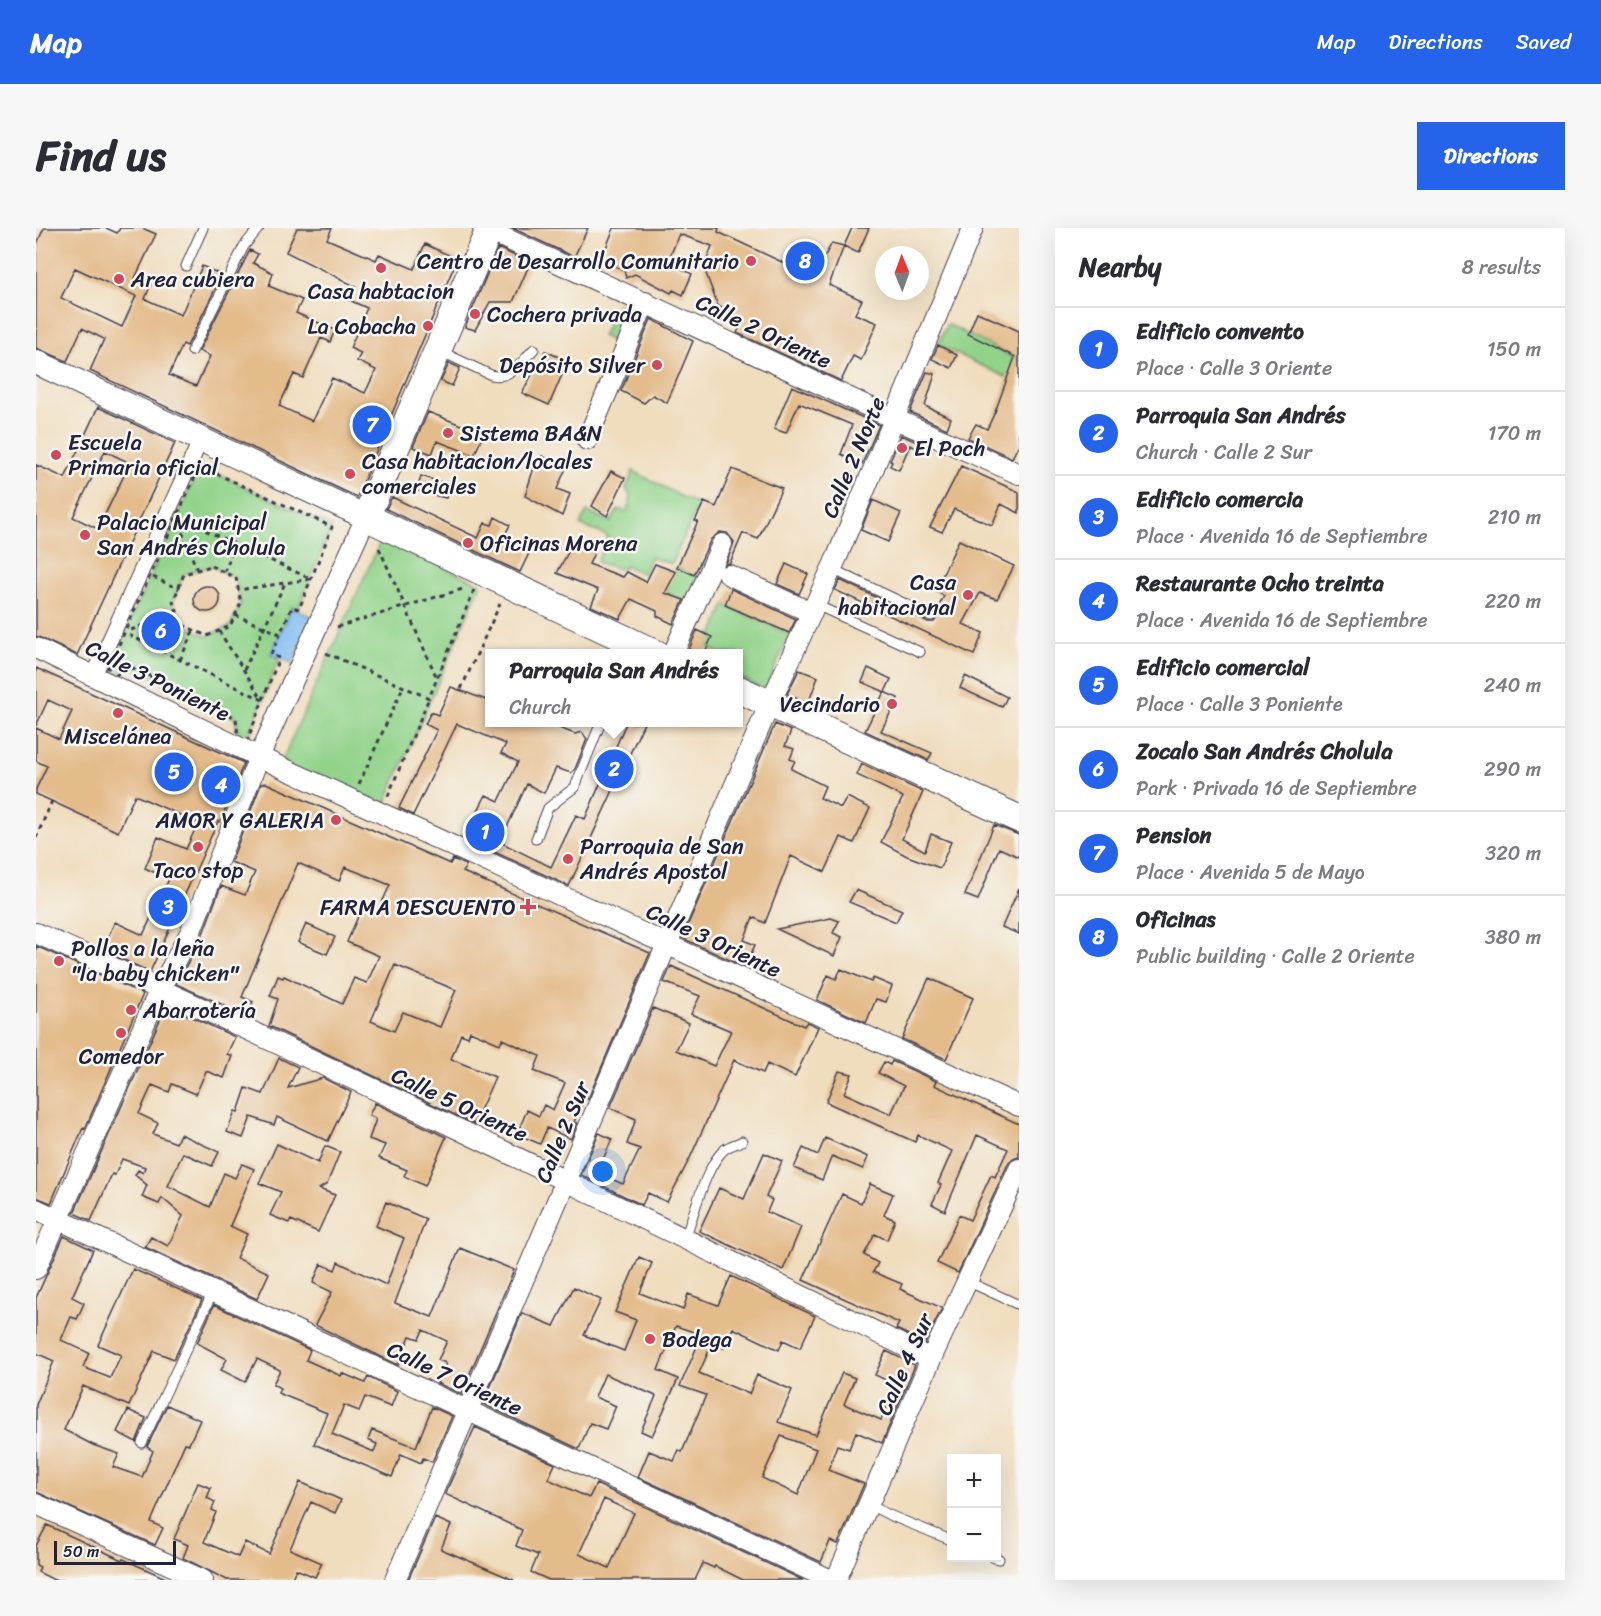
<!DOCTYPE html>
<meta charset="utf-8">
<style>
:root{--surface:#fff;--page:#f7f7f7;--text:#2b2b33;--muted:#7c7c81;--line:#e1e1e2;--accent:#2563eb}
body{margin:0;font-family:Sriracha,sans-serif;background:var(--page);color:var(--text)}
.controls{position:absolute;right:18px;bottom:18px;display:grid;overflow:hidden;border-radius:0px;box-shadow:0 6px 24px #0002}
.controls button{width:54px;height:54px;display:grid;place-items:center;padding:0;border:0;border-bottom:2px solid var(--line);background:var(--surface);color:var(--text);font:30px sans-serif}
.compass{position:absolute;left:839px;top:18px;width:54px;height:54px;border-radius:50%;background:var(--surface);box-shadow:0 6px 24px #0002;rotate:359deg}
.scale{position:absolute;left:18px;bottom:15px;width:122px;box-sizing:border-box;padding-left:6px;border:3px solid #22223b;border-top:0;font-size:16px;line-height:21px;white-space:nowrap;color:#22223b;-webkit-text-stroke:4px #f6f6f2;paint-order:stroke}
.you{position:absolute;left:567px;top:944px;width:21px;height:21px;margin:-15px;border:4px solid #fff;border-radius:50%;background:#1a73e8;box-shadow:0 0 0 9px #1a73e833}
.badge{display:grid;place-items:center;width:39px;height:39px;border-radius:50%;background:var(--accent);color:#fff;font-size:20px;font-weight:700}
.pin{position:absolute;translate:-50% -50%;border:3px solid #fff;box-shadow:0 2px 6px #0006}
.popup{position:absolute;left:449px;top:421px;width:258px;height:78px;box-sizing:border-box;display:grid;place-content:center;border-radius:0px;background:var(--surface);filter:drop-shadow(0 2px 4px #0005);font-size:20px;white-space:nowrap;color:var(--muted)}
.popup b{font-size:22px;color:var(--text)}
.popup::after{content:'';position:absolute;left:50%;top:100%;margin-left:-12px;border:12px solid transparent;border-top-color:var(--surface)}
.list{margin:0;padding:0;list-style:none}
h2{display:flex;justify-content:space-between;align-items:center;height:78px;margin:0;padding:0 24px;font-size:26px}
h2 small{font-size:20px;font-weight:400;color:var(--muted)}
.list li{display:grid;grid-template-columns:39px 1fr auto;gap:18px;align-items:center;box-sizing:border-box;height:84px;padding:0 24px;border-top:2px solid var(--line)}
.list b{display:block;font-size:22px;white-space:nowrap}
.list p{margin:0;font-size:20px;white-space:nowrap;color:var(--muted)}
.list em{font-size:20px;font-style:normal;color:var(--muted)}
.map{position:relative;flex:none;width:983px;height:1352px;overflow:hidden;border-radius:0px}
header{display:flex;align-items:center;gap:36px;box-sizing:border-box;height:84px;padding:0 30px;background:var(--accent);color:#fff}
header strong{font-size:28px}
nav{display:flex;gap:33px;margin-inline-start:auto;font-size:21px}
.intro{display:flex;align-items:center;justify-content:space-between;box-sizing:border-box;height:144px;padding:0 36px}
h1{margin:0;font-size:42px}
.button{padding:15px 27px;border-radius:0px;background:var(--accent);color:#fff;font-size:21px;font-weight:700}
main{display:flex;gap:36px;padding:0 36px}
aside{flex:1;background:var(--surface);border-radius:0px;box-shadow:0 6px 24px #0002}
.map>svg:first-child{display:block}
</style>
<header>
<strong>Map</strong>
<nav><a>Map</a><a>Directions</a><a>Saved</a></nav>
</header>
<div class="intro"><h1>Find us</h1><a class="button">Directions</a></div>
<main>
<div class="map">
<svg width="983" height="1352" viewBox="0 0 983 1352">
<rect width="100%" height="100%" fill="#f6f6f2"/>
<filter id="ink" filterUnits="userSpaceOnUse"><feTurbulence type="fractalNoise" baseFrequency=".0167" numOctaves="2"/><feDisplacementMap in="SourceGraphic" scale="12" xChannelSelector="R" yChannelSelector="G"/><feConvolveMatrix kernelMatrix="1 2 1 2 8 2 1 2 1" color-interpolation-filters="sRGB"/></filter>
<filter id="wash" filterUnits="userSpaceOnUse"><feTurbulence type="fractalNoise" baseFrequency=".008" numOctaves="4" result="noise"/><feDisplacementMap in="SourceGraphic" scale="24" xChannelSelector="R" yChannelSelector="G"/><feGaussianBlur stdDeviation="1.35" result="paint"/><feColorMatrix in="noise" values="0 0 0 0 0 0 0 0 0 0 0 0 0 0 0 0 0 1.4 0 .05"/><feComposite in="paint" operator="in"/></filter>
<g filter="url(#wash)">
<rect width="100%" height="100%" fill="#f0ddbe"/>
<!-- green -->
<path fill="#92d38a" stroke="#5a7a62" stroke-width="1.5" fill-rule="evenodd" d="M582,76L609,88L594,122L566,108Z
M911,96L983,132L972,150L902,117Z
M164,238L296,299L262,381L256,379L235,426L243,430L211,513L202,509L199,490L97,440L76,448L70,445ZM175,338L199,350L205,375L194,398L171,408L147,397L137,374L148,346Z
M597,243L662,277L636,336L614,329L608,346L590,338L586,342L561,334L572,308L544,297L551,284L575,294L582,282L591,283L595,270L590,260Z
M345,312L445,356L349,576L244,537Z
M641,339L663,349L649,373L629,365Z
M689,377L754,406L729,462L703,449L702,426L683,425L671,419Z"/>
<!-- water -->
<path fill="#80bbf2" stroke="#516e96" stroke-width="1.5" d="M256,379L276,389L256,435L235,426Z"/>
<g id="blocks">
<!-- building -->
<path fill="#e4bc8c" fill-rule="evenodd" d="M8,0H70L81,5L84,0H106L120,6L99,50L115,56L109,71L145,87L166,38L186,47L151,118L147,116L133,147L160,158L174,128L163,123L214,22L222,26L217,35L237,45L233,58L266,72L260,85L299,102L294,114L285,110L267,150L258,146L243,178L276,193L296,150L329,165L340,142L321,133L325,125L314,120L331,80L313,72L319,58L250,24L261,0H296L291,11L340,32L343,26L378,41L389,16L421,31L321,269L54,143L68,111L46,100L31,133L0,120V18ZM39,40L100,68L86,99L25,70Z
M476,0H552L538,29Z
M578,0H683L682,4L750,36L759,18L787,31L796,15L808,18L816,0H833L822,25L808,18L793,57L826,72L819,86L841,95L825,132L817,128L805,153L701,105L708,92L682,78L668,40L676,18L643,6L632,34L656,46L647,67L637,62L635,65L599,46L590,50L588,42L565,32Z
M462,20L494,35L477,74H454L439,102L429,99Z
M941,84L983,103V216L976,230L932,210L940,196L951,201L959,184L979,129L932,106Z
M615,91L657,113L631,175L617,167L608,175L585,163Z
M902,117L921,127L915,140L896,131Z
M509,123L532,133L513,177L486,165Z
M413,135L424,140L416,158L405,153Z
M891,144L899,146L889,178L915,190L911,201L874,184Z
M756,158L843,197L826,236L805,226L816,197L763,175L750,205L738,201Z
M62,179L139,215L41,427L0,408V237L29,250ZM69,223L94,235L62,301L37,289Z
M392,184L448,206L438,227L401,213L396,226L377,219Z
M865,207L888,217L885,222L874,217L863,242L854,238L856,234L854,233Z
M506,228L530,240L521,261L534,266L526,288L489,268L500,233Z
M925,238L983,264V285L965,276L956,297L918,281L906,304L894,299Z
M696,241L746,260L722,311L707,305L694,335L690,336L698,314L691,305L684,304L675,311L658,347L641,339L662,293H659L668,274L680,279Z
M575,243L589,250L571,288L556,278Z
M385,248L414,257L410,270L381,263Z
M356,269L442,310L449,295L456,297L459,289L474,297L467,310L494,323L484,344L350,281Z
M837,272L865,285L852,314L825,302Z
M923,312L978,338L961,371L944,365L927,396L947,405L938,427L799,362L804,352L892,394H898L901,390L900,384L908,368L899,363Z
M541,317L558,325L553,336L587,349L591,344L610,354L619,336L640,344L629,365L648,372L637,396L621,388V383L595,371L584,391L555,378L562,362L521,345L535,319L539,321Z
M750,336L772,346L763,366L741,356Z
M158 371a13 13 0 1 1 26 0a13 13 0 1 1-26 0Z
M695,361L760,391L753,405L689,377Z
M661,402L676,409L668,426H651Z
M0,440L208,535L184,594L182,593L114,744L66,722L79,694L107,707L133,651L109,640L122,609L150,621L162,595L99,567L82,604L0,566V561L11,538L0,533V500L23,511L36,483L12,472L0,498Z
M832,440L855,451L849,464L826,454Z
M763,442L782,449L772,476L751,466Z
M929,448L971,469L966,479L924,460Z
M415,459L453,473V495H509L539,506L546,504L551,511L539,541L535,545L520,540L508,565L491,556L464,614L515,639L540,587L549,591L590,495H608L533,658L428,610L450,567L463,573L482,534L465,525L470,516L421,496L377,587L363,580L401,502L389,496L395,484L402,487Z
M848,464L862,470L845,503L896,525L892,532L829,503Z
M739,496L755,503L749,518L758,521L754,531L759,533L755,541L789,558L784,570L805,580L811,569L834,580L818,615L805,609L789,644L755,628L729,695L717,689L708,712L719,717L709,739L646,710Z
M826,536L887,564L866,611L889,623L895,606L915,614L904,640L871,628L845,614L867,569L821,547Z
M230,555L414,636L417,631L430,637L427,644L614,725L552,871L549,870L538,894L541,895L535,911L511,900L504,916L481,906L491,882L503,888L508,877L517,882L529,855L498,843L504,828L466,811L464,816L434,803L432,809L425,806L415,831L459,849L438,896L233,798L242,771L234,768L242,748L247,750L248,748L306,776L318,750L331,755L343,728L311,714L327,677L342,683L354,657L309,639L303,653L262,635L206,769L217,774L212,788L140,756L165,711L185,658L209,667L219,644L195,634L225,556ZM359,737L420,762L404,799L367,784L358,803L335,793Z
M958,597L983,607V629L963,620L942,672L929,667Z
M983,660V706L966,699Z
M820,662L866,682L860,694L813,674Z
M795,690L803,693L797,705L806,709L798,728L741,701Z
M270,696L299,709L291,726L262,714Z
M0,718L107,766L49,901L47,900L15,975L0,969Z
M635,738L768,798L771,794L782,799L759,849L731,836L727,845L698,832L654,930L631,974L612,965L606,977L545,947L563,905L576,911L561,945L587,956L604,921L591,916L600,891L574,880L617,780L653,795L640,822L678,838L695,803L655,786L664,768L628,754Z
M805,741L835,754L837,750L856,758L850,774L840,771L830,795L781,772L792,747L800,751Z
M893,750L937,770L910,831L866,811Z
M132,778L199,809L191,826L196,828L188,850L170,843L160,866L136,856L133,864L116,857L103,886L122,895L117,906L140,915L144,906L183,924L176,938L147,925L132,958L174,979L188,945L199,950L206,936L218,941L194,998L211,1006L200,1030L233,1045L221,1071L109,1019L115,1009L132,1018L147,988L126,970L123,976L106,969L111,957L99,947L102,942L107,945L109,939L86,931L79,947L76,946L55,993L38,985L127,785L129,784Z
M243,830L262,839L252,860L287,850L315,864L292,913L241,889L238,897L215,889L207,910L191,904L199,883L202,884L210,860L227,866Z
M856,833L900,853L898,857L983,896V929L977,931L972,936L922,1045L901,1035L923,987L934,992L955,947L959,949L972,921L941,907L909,983L896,976L905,957L902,955L916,923L882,907L879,914L790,874L803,843L816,846L808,865L855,886L868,858L842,845L848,834L854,837Z
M339,875L410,909L389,958L368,948L371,942L343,930L349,917L333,911L340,891L333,887Z
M789,910L832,929L827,941L796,928L786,952L758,940L767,920L782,927Z
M241,916L282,935L289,918L304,924L291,956L283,961L299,967L282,1004L255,992L253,995L234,987L245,964L223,955Z
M728,925L746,933L730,969L736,972L731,984L765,999L747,1042L663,1003L683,960L708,971Z
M834,956L857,966L848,987L859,992L851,1012L839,1006L828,1027L842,1035L837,1044L866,1056L864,1061L906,1080L889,1115L860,1101L863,1095L767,1052L806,966L825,975Z
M350,974L390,991L359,1075L396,1089L424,1020L478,1042L425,1166L401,1155L410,1135L402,1132L411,1113L387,1102L383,1111L374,1108L362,1137L279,1097L296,1064L277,1055L285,1036L299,1042L302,1034L350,1057L368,1010L340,998Z
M28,1008L57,1022L36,1069L48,1075L41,1091L35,1089L25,1112L53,1125L47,1139L74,1150L85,1127L62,1117L97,1041L166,1072L138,1131L118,1123L93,1178L47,1158L28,1202L57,1217L83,1226L77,1239L106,1249L117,1223L111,1219L131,1177L164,1192L153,1216L149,1215L115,1294L127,1300L119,1317L0,1264V1177L18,1133L0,1125V1070Z
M603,1029L616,1035L604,1065L647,1082L652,1066L682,1077L695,1048L779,1088L764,1120L747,1112L743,1122L697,1100L688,1120L676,1116L663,1145L713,1166L721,1147L756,1162L742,1194L780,1207L806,1145L819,1150L808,1176L845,1192L861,1157L839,1147L850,1123L879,1137L846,1215L820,1204L813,1221L801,1217L792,1242L828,1256L802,1316L794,1313L785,1334L602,1249L613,1223L638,1233L643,1222L646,1224L670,1167L644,1158L666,1107L640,1098L622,1142L642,1151L616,1208L605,1203L620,1168L569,1146L559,1169L580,1178L570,1201L554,1195L543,1221L447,1176L486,1085L518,1098L538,1059L565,1072L548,1107L588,1123L600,1092L579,1084ZM745,1208L780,1221L762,1267L726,1250Z
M178,1077L274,1122L270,1132L305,1148L306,1145L329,1155L332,1149L361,1163L355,1179L329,1169L323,1183L308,1177L296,1206L338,1224L341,1216L332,1212L336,1202L380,1219L396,1179L416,1188L396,1234L387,1230L385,1235L365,1226L356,1249L278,1216L291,1185L242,1165L244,1160L237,1156L244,1142L221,1131L209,1154L185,1142L191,1131L161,1115Z
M92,1182L110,1190L100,1214L81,1204Z
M439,1199L519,1236L512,1251L553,1270L560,1256L767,1352H707L679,1338L678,1340L667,1335L659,1352H513L495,1344L502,1327L480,1318L486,1302L409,1266ZM568,1271L598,1285L573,1340L543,1326Z
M264,1254L305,1272L299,1285L275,1274L254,1321L286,1335L279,1349L260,1341L255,1352H191L147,1330L152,1317L138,1311L162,1255L175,1260L171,1270L179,1274L176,1282L180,1284L168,1314L202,1329L209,1314L233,1326Z
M399,1290L415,1297L405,1321L478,1352H372Z
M11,1297L86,1332L87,1331L134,1352H18L2,1344L4,1339L0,1337V1318Z"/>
</g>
</g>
<g filter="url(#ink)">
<use href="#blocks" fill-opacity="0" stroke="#413e4f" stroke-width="1.5"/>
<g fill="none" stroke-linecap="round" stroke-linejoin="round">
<defs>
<path id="service" d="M150,38L167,0
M156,123L208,18L223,0
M404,123L455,147C475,152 485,134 498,121
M796,341L895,388
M780,377L884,424
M500,611L512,580L539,559L565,494
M649,1010C658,987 670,936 689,921C694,917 701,916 706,913
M931,1053L983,1077
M106,1215L177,1064
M832,1276L853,1287L915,1312
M958,1330L963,1331"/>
<path id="pedestrian" d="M58,447L165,211"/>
<path id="minor" d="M447,0L859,191L983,246
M551,212L609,74
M693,347L776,385
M0,420L223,529L983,878
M637,426L686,316
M0,705C302,840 598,986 895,1131
M0,981L795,1352
M0,1041L124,761L154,705L223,529L330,289
M0,1276L167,1352
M359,1352L731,482L801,329L937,0
M800,1352L895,1131L983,941"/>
<path id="tertiary" d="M0,134L330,289"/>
<path id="secondary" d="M454,0L330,289L621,426
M702,461L983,591"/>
</defs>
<!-- service casing -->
<use href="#service" stroke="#413e4f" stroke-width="11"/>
<!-- pedestrian casing -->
<use href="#pedestrian" stroke="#413e4f" stroke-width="17"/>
<!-- minor casing -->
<use href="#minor" stroke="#413e4f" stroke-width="22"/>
<!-- tertiary casing -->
<use href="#tertiary" stroke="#413e4f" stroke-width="26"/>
<!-- secondary casing -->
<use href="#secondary" stroke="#413e4f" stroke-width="29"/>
<!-- path -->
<path stroke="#413e4f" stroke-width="3" stroke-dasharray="4.5 4.5" stroke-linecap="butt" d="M164,238L296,299L263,381L256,379L235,426L243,430L211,513L202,509L200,490L97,440L76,448L70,445Z
M145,291L275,351L202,362
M143,296L161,342
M343,320L401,450
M175,338L200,350L205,375L194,398L171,408L147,397L137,374L148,346Z
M188,344L200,317
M117,349L143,361
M199,387L244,406
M301,399L430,360
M95,402L141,383
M183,403L226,471
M93,407L227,472
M290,425L393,470L438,362
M144,432L158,401
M208,442L249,355
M425,461L464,376
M323,556L367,459
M352,568L393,470
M0,610L16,573"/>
<!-- service -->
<use href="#service" stroke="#fff" stroke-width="9"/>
<!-- pedestrian -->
<use href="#pedestrian" stroke="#fff" stroke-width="15"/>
<!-- minor -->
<use href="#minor" stroke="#fff" stroke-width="20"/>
<!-- tertiary -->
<use href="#tertiary" stroke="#fff" stroke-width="24"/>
<!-- secondary -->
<use href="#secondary" stroke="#fff" stroke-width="27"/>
</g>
</g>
<!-- markers -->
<g fill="#d1495b" stroke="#f6f6f2" stroke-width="2">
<circle cx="715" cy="33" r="6"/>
<circle cx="345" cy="40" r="6"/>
<circle cx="83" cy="51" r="6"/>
<circle cx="439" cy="86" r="6"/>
<circle cx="392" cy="98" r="6"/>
<circle cx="621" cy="137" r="6"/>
<circle cx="412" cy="205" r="6"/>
<circle cx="866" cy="220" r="6"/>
<circle cx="20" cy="227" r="6"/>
<circle cx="314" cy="246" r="6"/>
<circle cx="49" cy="307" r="6"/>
<circle cx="432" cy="315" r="6"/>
<circle cx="932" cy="367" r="6"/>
<circle cx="856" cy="476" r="6"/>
<circle cx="82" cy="485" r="6"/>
<circle cx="300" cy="592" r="6"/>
<circle cx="162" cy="619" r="6"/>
<circle cx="532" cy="631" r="6"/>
<path d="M489 670h6v6h6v6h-6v6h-6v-6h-6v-6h6z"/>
<circle cx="23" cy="733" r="6"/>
<circle cx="95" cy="782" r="6"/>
<circle cx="85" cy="805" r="6"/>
<circle cx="614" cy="1111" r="6"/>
</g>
<g text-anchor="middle" stroke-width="5" stroke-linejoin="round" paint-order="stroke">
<!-- poi labels -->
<g font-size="22" fill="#22223b" stroke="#f6f6f2" text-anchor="start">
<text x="703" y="41" text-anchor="end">Centro de Desarrollo Comunitario</text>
<text x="95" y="59">Area cubiera</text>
<text x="345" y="71" text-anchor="middle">Casa habtacion</text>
<text x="451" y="94">Cochera privada</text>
<text x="380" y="106" text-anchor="end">La Cobacha</text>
<text x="609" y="145" text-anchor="end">Depósito Silver</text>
<text x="424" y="213">Sistema BA&amp;N</text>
<text x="32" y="222">Escuela<tspan x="32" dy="25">Primaria oficial</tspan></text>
<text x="878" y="228">El Poch</text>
<text x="326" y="241">Casa habitacion/locales<tspan x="326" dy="25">comerciales</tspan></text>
<text x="61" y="302">Palacio Municipal<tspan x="61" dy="25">San Andrés Cholula</tspan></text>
<text x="444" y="323">Oficinas Morena</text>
<text x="920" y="362" text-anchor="end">Casa<tspan x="920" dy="25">habitacional</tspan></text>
<text x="844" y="484" text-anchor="end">Vecindario</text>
<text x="82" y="516" text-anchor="middle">Miscelánea</text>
<text x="288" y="600" text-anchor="end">AMOR Y GALERIA</text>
<text x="544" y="626">Parroquia de San<tspan x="544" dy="25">Andrés Apostol</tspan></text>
<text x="162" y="650" text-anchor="middle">Taco stop</text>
<text x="480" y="687" text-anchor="end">FARMA DESCUENTO</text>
<text x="35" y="728">Pollos a la leña<tspan x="35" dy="25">"la baby chicken"</tspan></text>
<text x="107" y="790">Abarrotería</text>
<text x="85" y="836" text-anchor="middle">Comedor</text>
<text x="626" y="1119">Bodega</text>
</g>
<!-- street labels -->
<g font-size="22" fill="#22223b" stroke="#f6f6f2">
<text transform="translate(728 103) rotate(25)" y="8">Calle 2 Oriente</text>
<text transform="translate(817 229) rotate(-67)" y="8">Calle 2 Norte</text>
<text transform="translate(122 452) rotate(26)" y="8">Calle 3 Poniente</text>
<text transform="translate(678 712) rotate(25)" y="8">Calle 3 Oriente</text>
<text transform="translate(424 876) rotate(25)" y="8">Calle 5 Oriente</text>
<text transform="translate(526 904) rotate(-67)" y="8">Calle 2 Sur</text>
<text transform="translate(868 1136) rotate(-66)" y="8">Calle 4 Sur</text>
<text transform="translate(419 1150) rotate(25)" y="8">Calle 7 Oriente</text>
</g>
</g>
</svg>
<div class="controls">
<button>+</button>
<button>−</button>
</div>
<svg class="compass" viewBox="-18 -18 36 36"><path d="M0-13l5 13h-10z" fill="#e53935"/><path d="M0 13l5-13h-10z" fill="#7c7c81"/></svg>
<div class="scale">50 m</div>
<div class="you"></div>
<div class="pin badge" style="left:449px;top:604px">1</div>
<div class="pin badge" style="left:578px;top:541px">2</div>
<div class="popup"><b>Parroquia San Andrés</b>Church</div>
<div class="pin badge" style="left:132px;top:679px">3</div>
<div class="pin badge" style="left:185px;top:557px">4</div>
<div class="pin badge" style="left:138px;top:544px">5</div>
<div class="pin badge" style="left:125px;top:403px">6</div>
<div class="pin badge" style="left:336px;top:197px">7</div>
<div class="pin badge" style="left:769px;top:33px">8</div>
</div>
<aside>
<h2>Nearby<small>8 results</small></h2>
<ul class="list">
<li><span class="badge">1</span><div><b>Edificio convento</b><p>Place · Calle 3 Oriente</p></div><em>150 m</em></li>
<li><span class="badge">2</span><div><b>Parroquia San Andrés</b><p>Church · Calle 2 Sur</p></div><em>170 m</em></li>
<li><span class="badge">3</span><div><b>Edificio comercia</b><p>Place · Avenida 16 de Septiembre</p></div><em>210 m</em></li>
<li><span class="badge">4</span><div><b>Restaurante Ocho treinta</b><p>Place · Avenida 16 de Septiembre</p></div><em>220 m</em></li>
<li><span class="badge">5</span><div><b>Edificio comercial</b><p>Place · Calle 3 Poniente</p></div><em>240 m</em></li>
<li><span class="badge">6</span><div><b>Zocalo San Andrés Cholula</b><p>Park · Privada 16 de Septiembre</p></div><em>290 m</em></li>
<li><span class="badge">7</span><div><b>Pension</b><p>Place · Avenida 5 de Mayo</p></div><em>320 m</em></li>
<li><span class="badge">8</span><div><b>Oficinas</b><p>Public building · Calle 2 Oriente</p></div><em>380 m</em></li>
</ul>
</aside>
</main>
